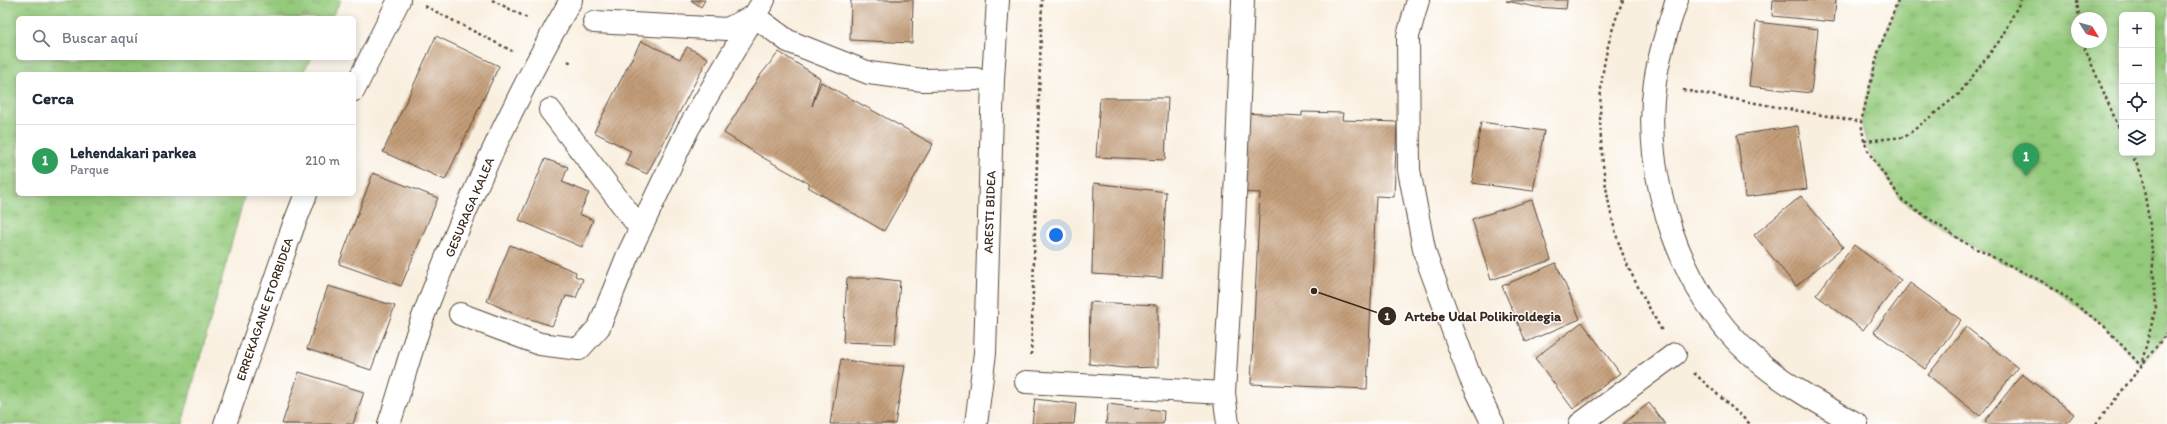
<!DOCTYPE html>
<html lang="es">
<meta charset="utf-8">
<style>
:root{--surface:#fff;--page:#f6f6f7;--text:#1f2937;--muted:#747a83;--line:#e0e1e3;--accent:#b45309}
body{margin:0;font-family:Itim,sans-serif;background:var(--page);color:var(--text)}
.controls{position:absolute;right:12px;top:12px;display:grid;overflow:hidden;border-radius:6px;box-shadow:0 2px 10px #0003}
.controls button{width:36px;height:36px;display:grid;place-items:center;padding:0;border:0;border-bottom:1px solid var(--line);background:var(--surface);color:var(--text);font:20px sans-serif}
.compass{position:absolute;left:2071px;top:12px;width:36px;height:36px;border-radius:50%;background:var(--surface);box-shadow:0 2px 10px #0003;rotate:127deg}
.you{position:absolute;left:1056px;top:235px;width:14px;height:14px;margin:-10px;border:3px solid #fff;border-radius:50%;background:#1a73e8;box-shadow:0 0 0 6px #1a73e833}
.badge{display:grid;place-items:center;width:26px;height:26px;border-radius:50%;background:var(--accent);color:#fff;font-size:13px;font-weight:700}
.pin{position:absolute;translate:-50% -33px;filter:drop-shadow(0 1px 2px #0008)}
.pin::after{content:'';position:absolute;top:21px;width:14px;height:12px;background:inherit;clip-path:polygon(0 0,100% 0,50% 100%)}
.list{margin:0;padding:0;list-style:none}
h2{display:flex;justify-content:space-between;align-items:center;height:52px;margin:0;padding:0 16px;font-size:17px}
h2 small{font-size:13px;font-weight:400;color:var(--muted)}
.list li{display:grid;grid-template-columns:26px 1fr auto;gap:12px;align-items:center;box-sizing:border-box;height:72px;padding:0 16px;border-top:1px solid var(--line)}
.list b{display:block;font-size:15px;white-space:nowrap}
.list p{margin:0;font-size:13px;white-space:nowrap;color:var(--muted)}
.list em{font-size:13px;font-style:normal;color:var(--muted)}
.icon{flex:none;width:22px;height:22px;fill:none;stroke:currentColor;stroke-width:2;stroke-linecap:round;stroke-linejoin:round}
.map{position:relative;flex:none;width:2167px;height:424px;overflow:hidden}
.search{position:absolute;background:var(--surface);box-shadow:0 2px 10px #0003;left:16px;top:16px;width:340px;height:44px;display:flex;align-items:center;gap:10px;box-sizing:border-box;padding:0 14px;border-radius:6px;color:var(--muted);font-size:15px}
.panel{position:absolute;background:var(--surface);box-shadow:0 2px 10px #0003;left:16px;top:72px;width:340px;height:124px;border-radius:6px}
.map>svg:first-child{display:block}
</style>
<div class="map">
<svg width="2167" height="424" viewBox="0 0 2167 424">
<defs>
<pattern id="grass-tufts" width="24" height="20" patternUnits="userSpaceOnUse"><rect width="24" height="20" fill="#94ca7b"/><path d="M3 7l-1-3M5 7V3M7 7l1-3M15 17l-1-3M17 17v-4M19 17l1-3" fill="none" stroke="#7aa464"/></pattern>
<pattern id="building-hatch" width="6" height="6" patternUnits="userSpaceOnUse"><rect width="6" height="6" fill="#c39d78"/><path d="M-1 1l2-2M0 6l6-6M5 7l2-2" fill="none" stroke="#a08062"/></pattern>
</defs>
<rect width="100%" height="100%" fill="#fff"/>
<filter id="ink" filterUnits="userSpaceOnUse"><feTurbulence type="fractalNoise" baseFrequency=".025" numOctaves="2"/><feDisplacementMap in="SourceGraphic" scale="8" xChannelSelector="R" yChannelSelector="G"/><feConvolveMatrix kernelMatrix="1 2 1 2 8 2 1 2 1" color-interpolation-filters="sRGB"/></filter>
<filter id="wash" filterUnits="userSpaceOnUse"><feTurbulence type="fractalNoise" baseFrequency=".012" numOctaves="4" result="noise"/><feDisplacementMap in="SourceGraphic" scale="16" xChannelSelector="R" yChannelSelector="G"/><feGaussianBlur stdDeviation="0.9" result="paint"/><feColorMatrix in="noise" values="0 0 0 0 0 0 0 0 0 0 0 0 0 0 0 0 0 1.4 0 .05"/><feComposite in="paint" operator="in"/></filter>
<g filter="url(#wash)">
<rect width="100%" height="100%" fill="#f9efdf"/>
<!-- grass -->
<path fill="url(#grass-tufts)" stroke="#687a4c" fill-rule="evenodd" d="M0,0H341L331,18H18V58H311L302,74H18V194H245L182,424H0Z
M1898,0H2167V334L2141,366L2104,326L2049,285L1965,243L1902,200L1869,153L1861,122L1878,53ZM2122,15H2152V153H2122ZM2077,18H2101V42H2077Z"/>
<g id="blocks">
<!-- building -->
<path fill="url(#building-hatch)" d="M691,0H705L701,7Z
M851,0H913L912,43L850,40Z
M1567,0L1566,9L1536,7L1506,1Z
M1773,0H1836L1834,22L1772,16Z
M1756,22L1818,29L1811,93L1749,86Z
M436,36L499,66L445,180L383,152Z
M641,41L680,59L687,47L708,58L647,174L625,164L631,151L594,132Z
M779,52L820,78L812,106L821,82L933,144L884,231L808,187L810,184L762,157L724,133L758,78Z
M1100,98H1168L1165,160L1096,157Z
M1302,112L1343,113L1342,120L1397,122L1394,197L1376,196L1367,389L1251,384L1260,193L1241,192L1244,113L1302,116Z
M1481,122L1544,131L1533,191L1472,183Z
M1798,126L1807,189L1745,197L1737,135Z
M545,159L568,167L562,182L589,193L579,214L593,220L582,247L519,220Z
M373,173L438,198L401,286L339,264Z
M1094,183L1166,192L1162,278L1092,274Z
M1801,196L1843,247L1796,286L1754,235Z
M1532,200L1551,260L1491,280L1472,219Z
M510,245L576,272L575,276L583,279L576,298L566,296L552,326L512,313L487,301Z
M1854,245L1901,280L1863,330L1816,295Z
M1556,263L1580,319L1526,342L1502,286Z
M847,278H874L900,281L895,344L843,342Z
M1910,283L1961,320L1925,369L1874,332Z
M328,286L395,306L371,370L307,349Z
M1090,302L1158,305V367L1124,368L1089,364Z
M1582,322L1620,373L1573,409L1535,358Z
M1966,327L2018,368L1980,416L1928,375Z
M841,359L873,365L905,366L895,424H830Z
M299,372L364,392L353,424H282Z
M2022,374L2074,414L2066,424H1989L1985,421Z
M1035,399L1076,404L1074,424H1032Z
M1649,403L1665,424H1623Z
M1108,404L1164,411L1163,424H1106Z"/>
</g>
</g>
<g filter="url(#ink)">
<use href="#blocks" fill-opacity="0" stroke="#58483b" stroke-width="1"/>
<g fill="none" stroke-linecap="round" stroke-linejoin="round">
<defs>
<path id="street" d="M1418,0L1408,36L1409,170L1425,254L1470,377L1493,424
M1677,0C1668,26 1659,54 1655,82C1641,174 1680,293 1751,355C1782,383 1820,404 1857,424
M594,22L727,29L754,16L764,0
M354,90L399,0
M550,110L640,228
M460,314L540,344L579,349L599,327L627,257L688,129L754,16L788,41L869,73L923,80L976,79
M1026,382L1224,393
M225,424L293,227L306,194
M389,424C401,389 410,352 423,317C464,208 513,101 571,0
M976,424L985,353L993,79L998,0
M1228,424L1224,393L1234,222L1243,0
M1580,424L1675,354"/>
</defs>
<!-- street casing -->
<use href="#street" stroke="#58483b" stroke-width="24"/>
<!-- path -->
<path stroke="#58483b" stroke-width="2.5" stroke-dasharray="3 3" stroke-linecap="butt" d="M492,0L529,19
M1623,0C1613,24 1605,53 1602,79C1596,127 1605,208 1622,252C1633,280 1648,305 1662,331
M1898,0L1878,53L1861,122L1864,141L1869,153L1902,200L1965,243L2049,285L2104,326L2141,366L2156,307L2150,225L2141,173L2131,153
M2077,0L2079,18
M425,6L512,51
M2082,42L2122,135
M568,61L573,64
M1683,90L1861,122
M1864,141L1905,137L1959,94L2000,40L2021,0
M1031,355L1042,0
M1694,373L1750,424
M2096,424L2167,333"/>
<!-- street -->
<use href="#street" stroke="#fff" stroke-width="22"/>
</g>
</g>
<g text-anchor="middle" stroke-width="3" stroke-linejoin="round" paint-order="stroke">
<!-- street labels -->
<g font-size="13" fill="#3b2a1e" stroke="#fff">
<text transform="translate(469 207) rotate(-67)" y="5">GESURAGA KALEA</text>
<text transform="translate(989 212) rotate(-88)" y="5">ARESTI BIDEA</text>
<text transform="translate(264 309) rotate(-71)" y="5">ERREKAGANE ETORBIDEA</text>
</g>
</g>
<!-- callouts -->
<path fill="none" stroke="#3b2a1e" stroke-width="1.5" d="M1314 291L1387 316"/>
<g fill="#3b2a1e" stroke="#fff" stroke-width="1.5">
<circle cx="1314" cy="291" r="4"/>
<circle cx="1387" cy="316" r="10"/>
</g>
<g font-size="12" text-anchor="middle" font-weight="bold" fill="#fff">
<text x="1387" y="320">1</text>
</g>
<g font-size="14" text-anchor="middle" font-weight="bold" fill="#3b2a1e" stroke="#fff" stroke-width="3" stroke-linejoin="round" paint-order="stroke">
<text x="1483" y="321">Artebe Udal Polikiroldegia</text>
</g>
</svg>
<div class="controls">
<button>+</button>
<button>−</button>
<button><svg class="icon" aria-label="locate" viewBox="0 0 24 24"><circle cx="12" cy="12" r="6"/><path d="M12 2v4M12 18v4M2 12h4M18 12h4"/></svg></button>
<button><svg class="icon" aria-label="layers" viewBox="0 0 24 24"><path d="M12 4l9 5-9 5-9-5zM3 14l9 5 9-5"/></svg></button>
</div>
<svg class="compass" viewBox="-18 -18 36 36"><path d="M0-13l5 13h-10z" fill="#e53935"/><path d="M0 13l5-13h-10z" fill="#747a83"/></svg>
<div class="you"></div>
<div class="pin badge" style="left:2026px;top:176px;background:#2e9e5b">1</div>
<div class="search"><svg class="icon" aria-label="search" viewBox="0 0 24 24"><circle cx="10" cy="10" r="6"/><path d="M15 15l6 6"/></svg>Buscar aquí</div>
<section class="panel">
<h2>Cerca<small></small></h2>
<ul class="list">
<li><span class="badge" style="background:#2e9e5b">1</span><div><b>Lehendakari parkea</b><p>Parque</p></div><em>210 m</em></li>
</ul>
</section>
</div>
